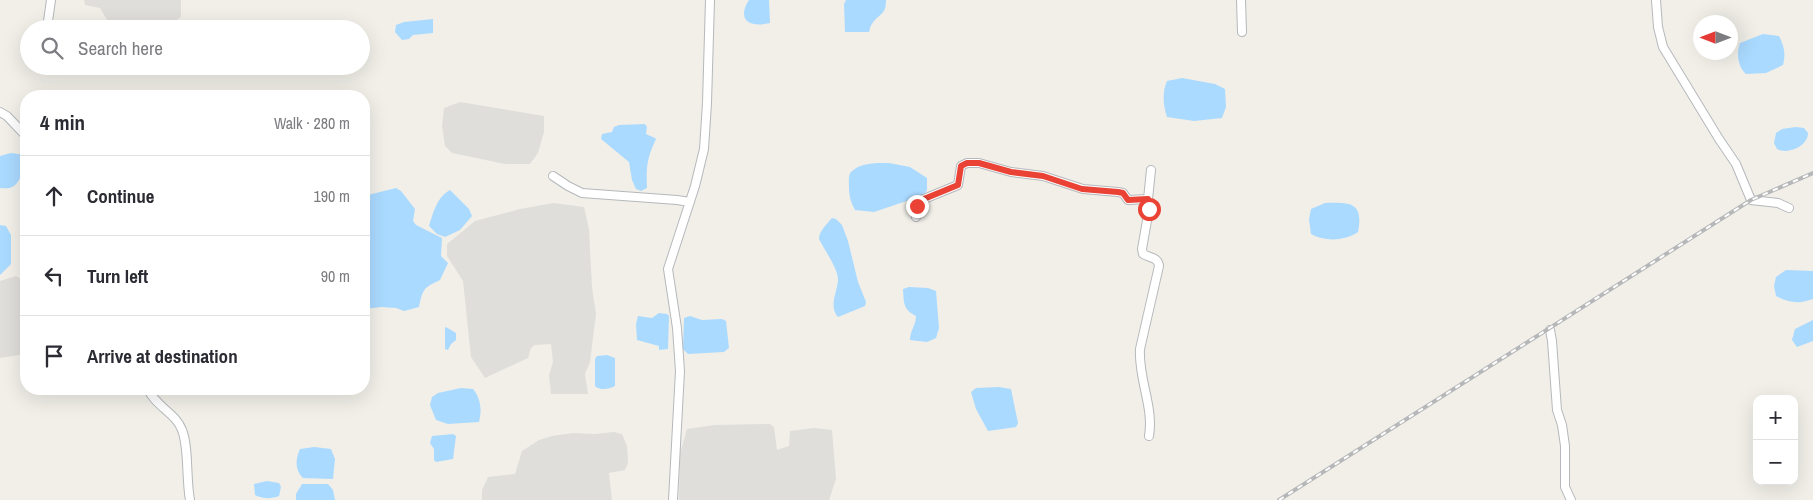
<!DOCTYPE html>
<meta charset="utf-8">
<style>
:root{--surface:#fff;--page:#f7f7f7;--text:#2b2b33;--muted:#7c7c81;--line:#e1e1e2}
body{margin:0;font-family:"Archivo Narrow",sans-serif;background:var(--page);color:var(--text)}
.controls{position:absolute;right:15px;bottom:15px;display:grid;overflow:hidden;border-radius:10px;box-shadow:0 5px 20px #0002}
.controls button{width:45px;height:45px;display:grid;place-items:center;padding:0;border:0;border-bottom:1px solid var(--line);background:var(--surface);color:var(--text);font:25px sans-serif}
.compass{position:absolute;left:1693px;top:15px;width:45px;height:45px;border-radius:50%;background:var(--surface);box-shadow:0 5px 20px #0002;rotate:270deg}
.stop{position:absolute;width:15px;height:15px;margin:-11px;border:4px solid #ea4335;border-radius:50%;background:#fff}
.stop.end{background:#ea4335;border-color:#fff;box-shadow:0 1px 5px #0008}
.list{margin:0;padding:0;list-style:none}
h2{display:flex;justify-content:space-between;align-items:center;height:65px;margin:0;padding:0 20px;font-size:21px}
h2 small{font-size:16px;font-weight:400;color:var(--muted)}
.list li{display:grid;grid-template-columns:32px 1fr auto;gap:15px;align-items:center;box-sizing:border-box;height:80px;padding:0 20px;border-top:1px solid var(--line)}
.list b{display:block;font-size:19px;white-space:nowrap}
.list em{font-size:16px;font-style:normal;color:var(--muted)}
.icon{flex:none;width:28px;height:28px;fill:none;stroke:currentColor;stroke-width:2;stroke-linecap:round;stroke-linejoin:round}
.map{position:relative;flex:none;width:1813px;height:500px;overflow:hidden}
.search{position:absolute;background:var(--surface);box-shadow:0 5px 20px #0002;left:20px;top:20px;width:350px;height:55px;display:flex;align-items:center;gap:12px;box-sizing:border-box;padding:0 18px;border-radius:28px;color:var(--muted);font-size:19px}
.panel{position:absolute;background:var(--surface);box-shadow:0 5px 20px #0002;left:20px;top:90px;width:350px;height:305px;border-radius:20px}
.map>svg:first-child{display:block}
</style>
<div class="map">
<svg width="1813" height="500" viewBox="0 0 1813 500">
<rect width="100%" height="100%" fill="#f1efe8"/>
<!-- industrial -->
<path fill="#e0deda" d="M84,0H181V17L171,24L165,27L164,29H111L109,23L100,8L85,5Z
M460,102L544,116V132L538,153L530,164H505L452,153L445,146L442,126L444,108Z
M553,203L584,207L589,229L592,287L596,314L590,362L585,374L588,394H551L549,375L553,362L551,344L535,345L531,348L528,358L485,378L471,357L463,281L447,256V244L475,221L520,209Z
M16,276L26,282V354L0,358V281Z
M770,424L774,427L777,450L789,446L790,431L814,428L832,430L836,479L829,500H679L680,454L687,429L714,425Z
M614,432L622,434L627,446L628,463L625,470L609,473L612,500H482V490L488,477L515,474L522,451L539,440L552,436L573,433L595,434Z"/>
<!-- water -->
<path fill="#aadaff" d="M749,0H769L770,23C750,28 736,20 749,0Z
M846,0H886C886,16 879,13 872,24C870,26 870,29 869,32H845L844,4Z
M433,19V33L413,35L409,39L402,40L395,32L396,25L404,22Z
M1763,34L1779,36C1784,46 1786,53 1783,65L1766,73L1746,74C1738,67 1736,54 1740,43Z
M1182,78L1215,84L1225,89L1226,107L1222,118L1194,121L1167,117C1163,104 1162,93 1167,81Z
M645,124L647,127L646,134L655,138L656,139C647,158 646,167 647,188L641,191L636,189L632,180L629,162L601,139L602,134L612,132L614,127L619,125Z
M1796,127L1804,128L1808,133C1808,146 1788,155 1777,149L1774,143L1776,133L1782,129Z
M11,153L26,155C26,163 21,184 12,187C9,189 4,188 0,188V156Z
M889,163L910,167L927,178V190L924,195L874,212L855,210C851,203 849,196 849,187C849,183 848,175 851,172C861,162 877,163 889,163Z
M396,188L401,191L415,209L413,221L416,225L442,238L441,256L448,263L440,280C423,288 423,289 419,307L404,311L396,308L381,307L364,309V196Z
M450,190L469,209L472,216L460,230L445,237L437,234L429,226C433,213 437,197 450,190Z
M1325,203C1350,202 1364,202 1358,232C1345,241 1325,242 1311,234L1309,219L1311,209Z
M832,218L836,219L842,225L848,241L858,282L866,302L865,306L838,317C828,306 838,291 838,279C838,269 824,249 819,239C819,231 827,224 832,218Z
M0,225L6,226L11,235V264L0,275Z
M1786,270L1813,271V299C1800,304 1788,303 1776,296L1774,286L1776,277Z
M909,287L928,288L936,291L939,328L936,338L927,342L910,340C910,331 916,325 916,316C903,309 904,304 903,289Z
M659,313L667,314L669,316L668,349L659,350V346L637,340L636,324L638,316L652,318Z
M690,316L702,320L722,319L726,321L729,348L724,352L688,354L683,349L684,318Z
M1813,320V341L1797,347L1792,340L1795,329Z
M446,327L456,333V340L451,344L448,350L445,349V328Z
M607,355L615,358V386C609,389 600,391 595,386V359L597,356Z
M999,387L1011,389L1018,423L1016,427L988,431L976,409L971,392L976,388Z
M461,388L473,389C481,399 482,410 479,422L448,424L436,420L430,405L432,397L438,393Z
M453,434L456,436L453,459L436,462L434,460V449L430,443L432,436Z
M314,447L331,449L335,459L333,479L303,478C295,470 295,460 300,449Z
M267,481L279,483L281,487L279,496C271,499 263,499 255,495L254,484Z
M302,484H328L333,490L335,500H296V494Z"/>
<g fill="none" stroke-linecap="round" stroke-linejoin="round">
<defs>
<path id="minor" d="M1241,0L1242,32
M1656,0L1658,27L1663,47L1719,139L1736,164L1751,200L1778,203L1789,208
M48,21L51,0
M0,112L7,116L26,136
M553,176L568,186L582,193L677,200L690,202
M916,217L919,201L958,185L961,166L967,163H979L1011,172L1043,176L1083,189L1118,192L1123,193L1128,200L1148,199
M1550,330L1552,341L1557,410L1562,425L1565,446V487L1571,500
M148,389C155,406 176,413 182,430C189,447 186,480 190,500
M1149,436C1154,407 1138,378 1140,349L1159,266C1158,257 1150,258 1143,254L1142,249L1149,209L1148,199L1151,170
M673,500L680,371L677,328L668,269L695,186L704,149L707,103L710,0"/>
</defs>
<!-- minor casing -->
<use href="#minor" stroke="#b5b8bc" stroke-width="10"/>
<!-- minor -->
<use href="#minor" stroke="#fff" stroke-width="8"/>
<defs>
<path id="rail" d="M1279,500L1751,200L1813,173"/>
</defs>
<!-- rail casing -->
<use href="#rail" stroke="#b6b7b8" stroke-width="4"/>
<!-- rail -->
<use href="#rail" stroke="#fff" stroke-width="2" stroke-dasharray="5.5" stroke-linecap="butt"/>
</g>
<g fill="none" stroke-linecap="round" stroke-linejoin="round">
<!-- route -->
<path stroke="#ea4335" stroke-width="6" d="M917,206L919,201L958,185L961,166L967,163H979L1011,172L1043,176L1082,189L1118,192L1123,193L1128,200L1148,199L1149,209"/>
</g>
</svg>
<div class="controls">
<button>+</button>
<button>−</button>
</div>
<svg class="compass" viewBox="-18 -18 36 36"><path d="M0-13l5 13h-10z" fill="#e53935"/><path d="M0 13l5-13h-10z" fill="#7c7c81"/></svg>
<div class="stop" style="left:1149px;top:209px"></div>
<div class="stop end" style="left:917px;top:206px"></div>
<div class="search"><svg class="icon" aria-label="search" viewBox="0 0 24 24"><circle cx="10" cy="10" r="6"/><path d="M15 15l6 6"/></svg>Search here</div>
<section class="panel">
<h2>4 min<small>Walk · 280 m</small></h2>
<ul class="list">
<li><svg class="icon" aria-label="ahead" viewBox="0 0 24 24"><path d="M12 20V5M6 11l6-6 6 6"/></svg><div><b>Continue</b></div><em>190 m</em></li>
<li><svg class="icon" aria-label="left" viewBox="0 0 24 24"><path d="M17 20v-9H6M10 6l-5 5 5 5"/></svg><div><b>Turn left</b></div><em>90 m</em></li>
<li><svg class="icon" aria-label="arrive" viewBox="0 0 24 24"><path d="M6 21V4h12l-3 4 3 4H6"/></svg><div><b>Arrive at destination</b></div></li>
</ul>
</section>
</div>
